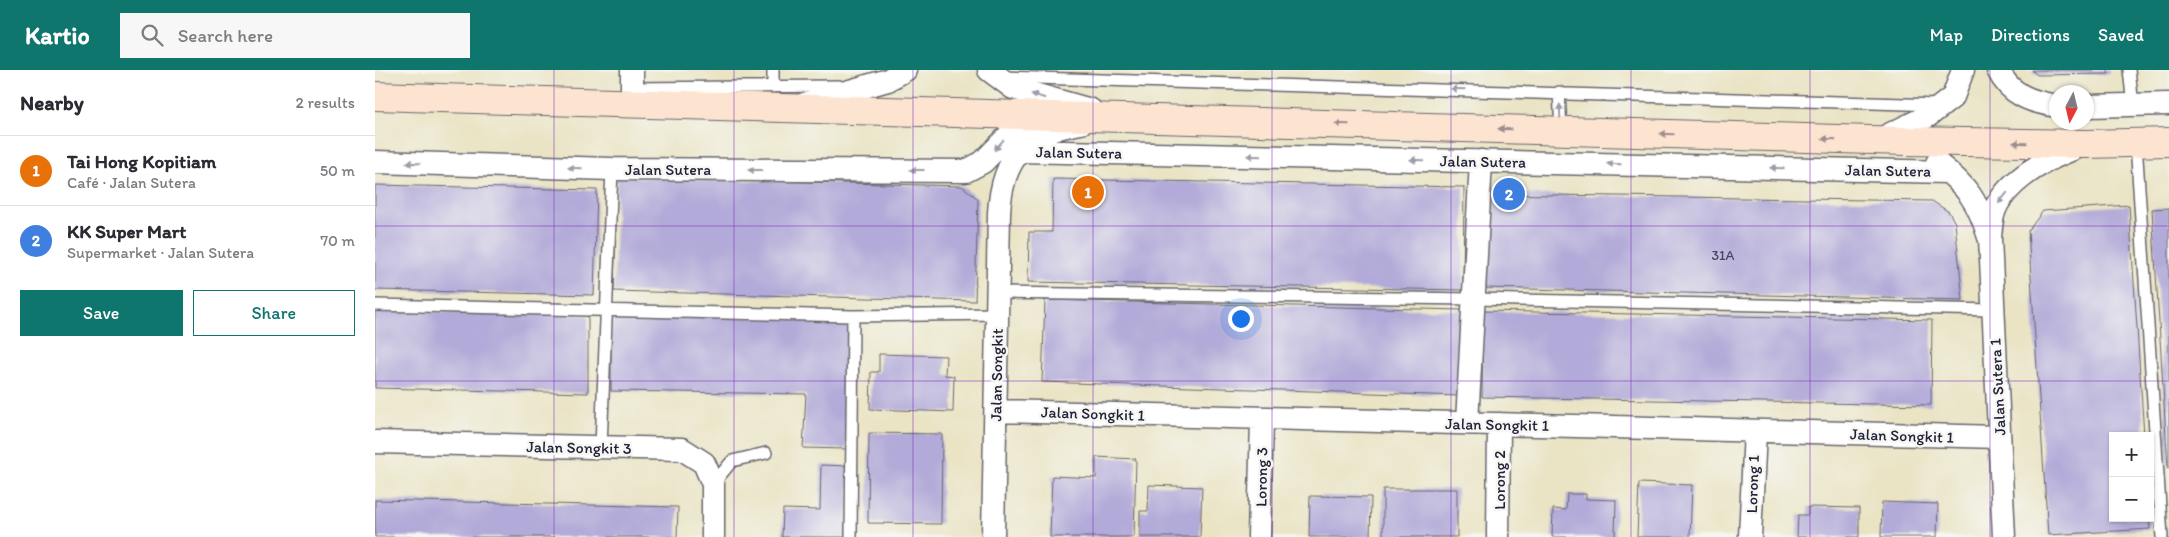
<!DOCTYPE html>
<meta charset="utf-8">
<style>
:root{--surface:#fff;--page:#f7f7f7;--text:#2b2b33;--muted:#7c7c81;--line:#e1e1e2;--accent:#0f766e}
body{margin:0;font-family:Itim,sans-serif;background:var(--page);color:var(--text)}
.controls{position:absolute;right:15px;bottom:15px;display:grid;overflow:hidden;border-radius:0px;box-shadow:0 1px 4px #0004}
.controls button{width:45px;height:45px;display:grid;place-items:center;padding:0;border:0;border-bottom:1px solid var(--line);background:var(--surface);color:var(--text);font:25px sans-serif}
.compass{position:absolute;left:1674px;top:15px;width:45px;height:45px;border-radius:50%;background:var(--surface);box-shadow:0 1px 4px #0004;rotate:187deg}
.you{position:absolute;left:865px;top:248px;width:18px;height:18px;margin:-12px;border:4px solid #fff;border-radius:50%;background:#1a73e8;box-shadow:0 0 0 8px #1a73e833}
.badge{display:grid;place-items:center;width:32px;height:32px;border-radius:50%;background:var(--accent);color:#fff;font-size:16px;font-weight:700}
.pin{position:absolute;translate:-50% -50%;border:2px solid #fff;box-shadow:0 1px 5px #0006}
.list{margin:0;padding:0;list-style:none}
h2{display:flex;justify-content:space-between;align-items:center;height:65px;margin:0;padding:0 20px;font-size:21px}
h2 small{font-size:16px;font-weight:400;color:var(--muted)}
.list li{display:grid;grid-template-columns:32px 1fr auto;gap:15px;align-items:center;box-sizing:border-box;height:70px;padding:0 20px;border-top:1px solid var(--line)}
.list b{display:block;font-size:19px;white-space:nowrap}
.list p{margin:0;font-size:16px;white-space:nowrap;color:var(--muted)}
.list em{font-size:16px;font-style:normal;color:var(--muted)}
.actions{display:flex;gap:10px;padding:15px 20px}
.actions a{flex:1;padding:11px 0;border:1px solid var(--accent);border-radius:0px;text-align:center;font-size:18px;color:var(--accent)}
.actions .main{background:var(--accent);color:#fff}
.icon{flex:none;width:28px;height:28px;fill:none;stroke:currentColor;stroke-width:2;stroke-linecap:round;stroke-linejoin:round}
.map{position:relative;flex:none;width:1794px;height:467px;overflow:hidden}
header{display:flex;align-items:center;gap:30px;box-sizing:border-box;height:70px;padding:0 25px;background:var(--accent);color:#fff}
header strong{font-size:24px}
nav{display:flex;gap:28px;margin-inline-start:auto;font-size:18px}
.search{width:350px;height:45px;background:var(--page);display:flex;align-items:center;gap:12px;box-sizing:border-box;padding:0 18px;border-radius:0px;color:var(--muted);font-size:19px}
main{display:flex}
aside{flex:1;background:var(--surface)}
.map>svg:first-child{display:block}
</style>
<header>
<strong>Kartio</strong>
<div class="search"><svg class="icon" aria-label="search" viewBox="0 0 24 24"><circle cx="10" cy="10" r="6"/><path d="M15 15l6 6"/></svg>Search here</div>
<nav><a>Map</a><a>Directions</a><a>Saved</a></nav>
</header>
<main>
<aside>
<h2>Nearby<small>2 results</small></h2>
<ul class="list">
<li><span class="badge" style="background:#e8710a">1</span><div><b>Tai Hong Kopitiam</b><p>Café · Jalan Sutera</p></div><em>50 m</em></li>
<li><span class="badge" style="background:#3f7fe0">2</span><div><b>KK Super Mart</b><p>Supermarket · Jalan Sutera</p></div><em>70 m</em></li>
</ul>
<div class="actions"><a class="main">Save</a><a>Share</a></div>
</aside>
<div class="map">
<svg width="1794" height="467" viewBox="0 0 1794 467">
<rect width="100%" height="100%" fill="#f6f6f2"/>
<filter id="ink" filterUnits="userSpaceOnUse"><feTurbulence type="fractalNoise" baseFrequency=".02" numOctaves="2"/><feDisplacementMap in="SourceGraphic" scale="10" xChannelSelector="R" yChannelSelector="G"/><feConvolveMatrix kernelMatrix="1 2 1 2 8 2 1 2 1" color-interpolation-filters="sRGB"/></filter>
<filter id="wash" filterUnits="userSpaceOnUse"><feTurbulence type="fractalNoise" baseFrequency=".0096" numOctaves="4" result="noise"/><feDisplacementMap in="SourceGraphic" scale="20" xChannelSelector="R" yChannelSelector="G"/><feGaussianBlur stdDeviation="1.12" result="paint"/><feColorMatrix in="noise" values="0 0 0 0 0 0 0 0 0 0 0 0 0 0 0 0 0 1.4 0 .05"/><feComposite in="paint" operator="in"/></filter>
<g filter="url(#wash)">
<rect width="100%" height="100%" fill="#eae4c5"/>
<g id="blocks">
<!-- building -->
<path fill="#b2aad8" d="M1657,0H1733L1734,4L1662,5Z
M242,107L587,116L603,129L600,231L239,221Z
M678,109L1089,117L1088,220L653,212L654,162H677Z
M0,115L222,120L219,225L0,220Z
M1114,124L1557,131L1574,142L1580,153L1588,230L1111,218Z
M1754,135L1769,366H1738V448H1774L1775,459L1673,465L1653,161L1668,141Z
M1794,138V398H1793L1777,139Z
M670,230L1087,240L1085,326L667,312Z
M0,241L213,245V323L0,318Z
M1108,241L1557,250L1556,335L1107,327Z
M236,243L476,251L471,379L428,378L431,324L236,321Z
M504,284L571,286L570,305L579,306L578,342L495,339L496,302H504Z
M494,363L567,364L566,454L493,453Z
M721,387L761,389L759,467H675L677,406L721,408Z
M446,395L475,396L472,467H407L408,439L445,440Z
M1264,413L1317,415L1315,467H1262Z
M774,415L827,417L825,467H765V441H773Z
M1008,419H1082V467H1008Z
M1192,424H1211V429L1241,430L1240,467H1177L1178,439L1191,440Z
M935,426L996,427L995,467H934Z
M0,430L303,437L302,467H0Z
M1507,432L1563,434L1562,467H1506Z
M1433,437L1484,438V467H1422L1423,445H1433Z"/>
</g>
</g>
<g filter="url(#ink)">
<use href="#blocks" fill-opacity="0" stroke="#68666b" stroke-width="1"/>
<g fill="none" stroke-linecap="round" stroke-linejoin="round">
<defs>
<path id="lane" d="M1754,0L1758,35
M627,7L1563,35
M398,17V0
M257,18L464,16
M1184,22L1186,60
M1761,73L1787,467
M622,223L1099,229L1618,240
M0,235L478,246
M226,377L237,99
M338,414L357,391L391,383
M476,467L478,246L622,244"/>
<path id="street" d="M257,0V33
M614,0L638,18L716,40
M1623,0C1635,25 1656,32 1682,36
M429,34L513,10L530,0
M1712,36L1794,34
M1503,70L1553,46L1578,27L1588,0
M644,81L1573,102
M0,92L237,99L591,101L608,92L654,45
M1562,93C1592,116 1603,131 1614,167
M621,341L1624,367
M1092,353L1106,91
M0,372L307,379L329,393L338,414V467
M618,467L624,143C627,87 651,62 706,53
M884,467L887,348
M1123,467L1124,354
M1375,467L1380,361
M1629,467L1615,168C1616,155 1617,141 1625,130C1643,104 1676,87 1706,76"/>
<path id="secondary" d="M0,26L1530,71L1711,74L1794,72"/>
</defs>
<!-- lane casing -->
<use href="#lane" stroke="#68666b" stroke-width="14"/>
<!-- street casing -->
<use href="#street" stroke="#68666b" stroke-width="25"/>
<!-- secondary casing -->
<use href="#secondary" stroke="#68666b" stroke-width="30"/>
<!-- lane -->
<use href="#lane" stroke="#fff" stroke-width="11"/>
<!-- street -->
<use href="#street" stroke="#fff" stroke-width="22"/>
<!-- secondary -->
<use href="#secondary" stroke="#fde4d1" stroke-width="28"/>
</g>
<!-- one-way arrows -->
<defs><path id="oneway-solid" d="M-6-.8H1V-3.2L6.5 0L1 3.2V.8H-6Z" transform="scale(1.25)"/></defs>
<g fill="#9c9ca7">
<use href="#oneway-solid" transform="translate(1083 19) rotate(-178)"/>
<use href="#oneway-solid" transform="translate(663 26) rotate(-162)"/>
<use href="#oneway-solid" transform="translate(1185 41) rotate(-92)"/>
<use href="#oneway-solid" transform="translate(624 75) rotate(131)"/>
<use href="#oneway-solid" transform="translate(879 86) rotate(-179)"/>
<use href="#oneway-solid" transform="translate(1042 90) rotate(-179)"/>
<use href="#oneway-solid" transform="translate(38 93) rotate(-178)"/>
<use href="#oneway-solid" transform="translate(1239 94) rotate(-179)"/>
<use href="#oneway-solid" transform="translate(200 98) rotate(-178)"/>
<use href="#oneway-solid" transform="translate(1402 98) rotate(-179)"/>
<use href="#oneway-solid" transform="translate(380 100) rotate(-180)"/>
<use href="#oneway-solid" transform="translate(542 100) rotate(-180)"/>
<use href="#oneway-solid" transform="translate(1628 128) rotate(129)"/>
</g>
<g fill="#9a8d8e">
<use href="#oneway-solid" transform="translate(967 54) rotate(-178)"/>
<use href="#oneway-solid" transform="translate(1130 59) rotate(-178)"/>
<use href="#oneway-solid" transform="translate(1292 64) rotate(-178)"/>
<use href="#oneway-solid" transform="translate(1454 69) rotate(-178)"/>
<use href="#oneway-solid" transform="translate(1645 73) rotate(-179)"/>
</g>
</g>
<!-- grid -->
<path fill="none" stroke="#7b2cbf" stroke-width="1" stroke-opacity="0.55" d="M179,0V467M359,0V467M538,0V467M718,0V467M897,0V467M1076,0V467M1256,0V467M1435,0V467M1615,0V467M0,156H1794M0,311H1794"/>
<g text-anchor="middle" stroke-width="5" stroke-linejoin="round" paint-order="stroke">
<!-- number labels -->
<g font-size="14" fill="#464462">
<text x="1348" y="190">31A</text>
</g>
<!-- street labels -->
<g font-size="16" fill="#22223b" stroke="#f6f6f2">
<text transform="translate(704 82) rotate(1)" y="6">Jalan Sutera</text>
<text transform="translate(1108 91) rotate(1)" y="6">Jalan Sutera</text>
<text x="293" y="105">Jalan Sutera</text>
<text transform="translate(1513 100) rotate(1)" y="6">Jalan Sutera</text>
<text transform="translate(621 305) rotate(-89)" y="6">Jalan Songkit</text>
<text transform="translate(1622 317) rotate(-93)" y="6">Jalan Sutera 1</text>
<text transform="translate(718 343) rotate(2)" y="6">Jalan Songkit 1</text>
<text transform="translate(1122 354) rotate(1)" y="6">Jalan Songkit 1</text>
<text transform="translate(1527 365) rotate(2)" y="6">Jalan Songkit 1</text>
<text transform="translate(204 377) rotate(1)" y="6">Jalan Songkit 3</text>
<text transform="translate(886 407) rotate(-89)" y="6">Lorong 3</text>
<text transform="translate(1124 410) rotate(-90)" y="6">Lorong 2</text>
<text transform="translate(1377 414) rotate(-88)" y="6">Lorong 1</text>
</g>
</g>
</svg>
<div class="controls">
<button>+</button>
<button>−</button>
</div>
<svg class="compass" viewBox="-18 -18 36 36"><path d="M0-13l5 13h-10z" fill="#e53935"/><path d="M0 13l5-13h-10z" fill="#7c7c81"/></svg>
<div class="you"></div>
<div class="pin badge" style="left:713px;top:122px;background:#e8710a">1</div>
<div class="pin badge" style="left:1134px;top:124px;background:#3f7fe0">2</div>
</div>
</main>
